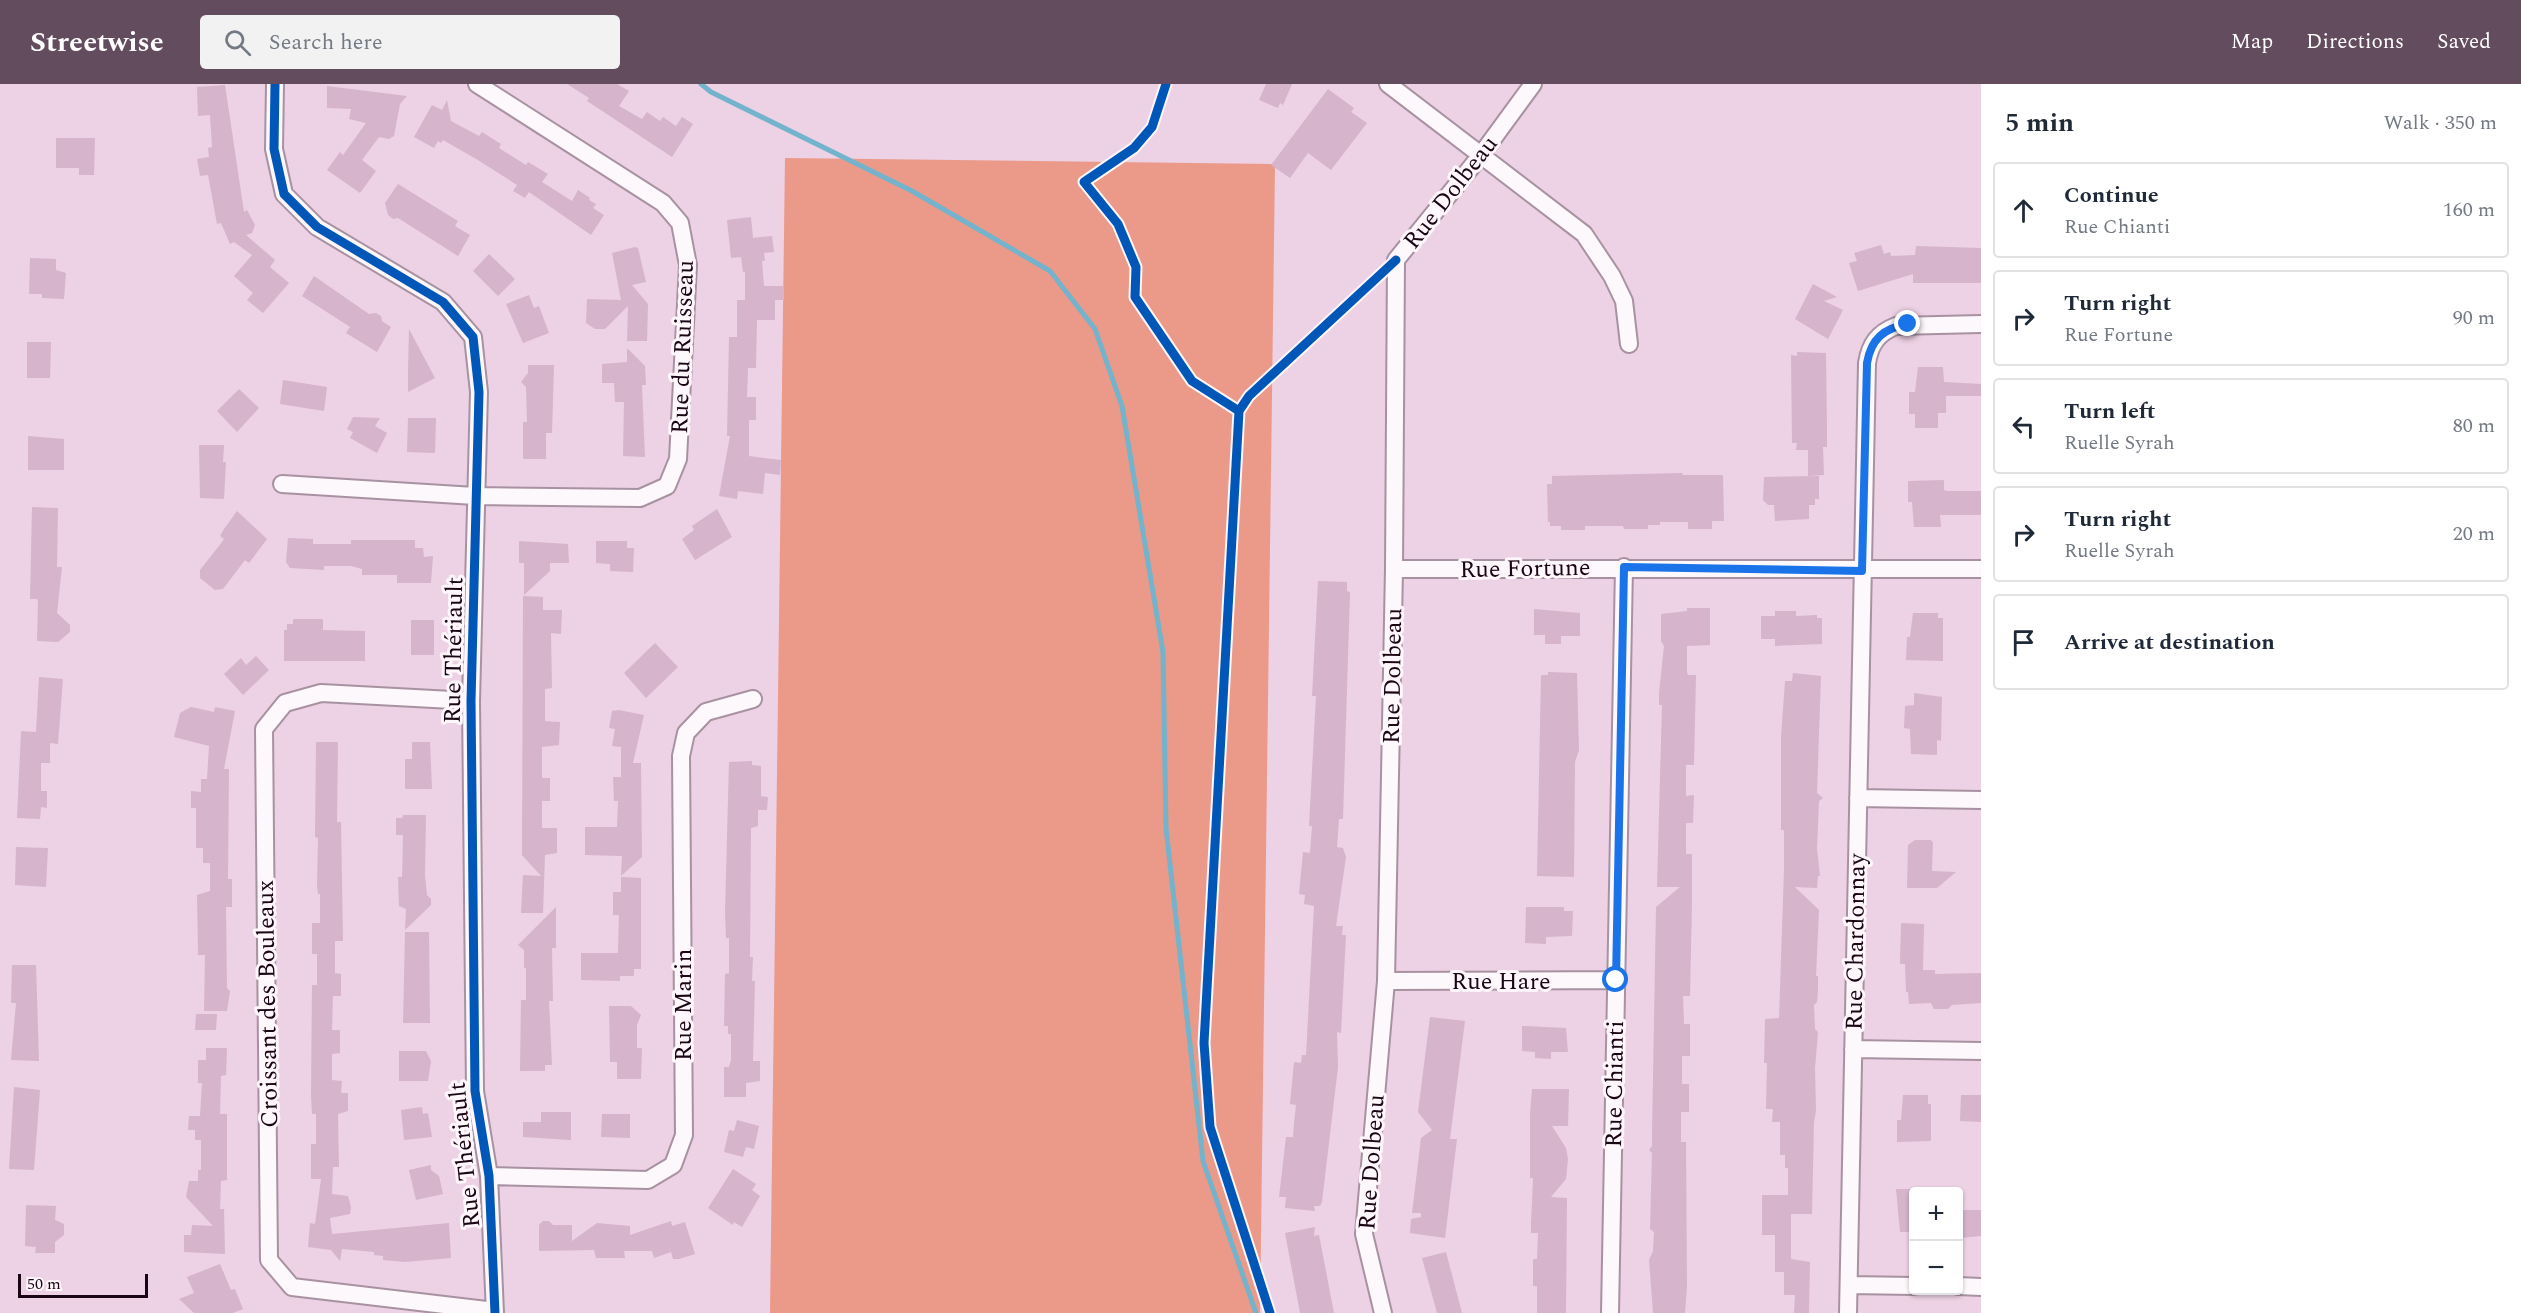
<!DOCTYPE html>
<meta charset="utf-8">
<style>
:root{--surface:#fff;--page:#f2f2f3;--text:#1f2937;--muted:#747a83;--line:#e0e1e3;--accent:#634c5d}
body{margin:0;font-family:Spectral,serif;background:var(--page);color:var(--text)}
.controls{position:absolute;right:18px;bottom:18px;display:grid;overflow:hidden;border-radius:6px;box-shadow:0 2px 4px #0004}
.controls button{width:54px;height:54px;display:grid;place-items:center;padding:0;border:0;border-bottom:2px solid var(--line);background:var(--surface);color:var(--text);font:30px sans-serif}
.scale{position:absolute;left:18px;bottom:15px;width:130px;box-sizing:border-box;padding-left:6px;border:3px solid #190514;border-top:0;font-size:16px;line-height:21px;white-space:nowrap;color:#190514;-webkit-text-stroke:4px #fdf6fa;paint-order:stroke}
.stop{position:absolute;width:18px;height:18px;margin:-14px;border:4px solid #1a73e8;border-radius:50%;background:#fff}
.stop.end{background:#1a73e8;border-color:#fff;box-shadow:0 2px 6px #0008}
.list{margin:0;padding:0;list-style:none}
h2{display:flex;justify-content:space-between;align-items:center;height:78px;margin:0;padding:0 24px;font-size:26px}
h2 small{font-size:20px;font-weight:400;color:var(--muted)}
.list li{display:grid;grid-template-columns:39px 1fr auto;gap:18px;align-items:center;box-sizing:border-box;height:96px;margin:0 12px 12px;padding:0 12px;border:2px solid var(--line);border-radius:6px}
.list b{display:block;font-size:22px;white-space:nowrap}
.list p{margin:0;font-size:20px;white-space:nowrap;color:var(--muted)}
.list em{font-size:20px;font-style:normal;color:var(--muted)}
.icon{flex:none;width:33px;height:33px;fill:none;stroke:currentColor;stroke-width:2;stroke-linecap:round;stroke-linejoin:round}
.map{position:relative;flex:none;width:1981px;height:1229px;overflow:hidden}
header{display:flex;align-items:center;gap:36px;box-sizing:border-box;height:84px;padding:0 30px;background:var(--accent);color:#fff}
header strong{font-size:28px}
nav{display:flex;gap:33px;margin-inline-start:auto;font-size:21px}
.search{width:420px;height:54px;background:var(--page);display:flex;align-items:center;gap:15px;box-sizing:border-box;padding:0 21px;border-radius:6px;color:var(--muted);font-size:22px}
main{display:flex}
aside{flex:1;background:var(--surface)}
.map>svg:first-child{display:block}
</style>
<header>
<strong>Streetwise</strong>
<div class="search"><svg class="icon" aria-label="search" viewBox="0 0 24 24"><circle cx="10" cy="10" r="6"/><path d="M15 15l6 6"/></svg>Search here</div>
<nav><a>Map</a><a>Directions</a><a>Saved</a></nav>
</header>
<main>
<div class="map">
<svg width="1981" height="1229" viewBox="0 0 1981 1229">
<rect width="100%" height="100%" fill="#edd1e4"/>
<!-- forest -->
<path fill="#eb9989" d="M785,74L1275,80L1260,1229H770Z"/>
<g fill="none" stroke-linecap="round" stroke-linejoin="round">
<!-- stream -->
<path stroke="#74b3cc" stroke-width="5" d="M701,0L711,8L912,107L1050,187L1095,245L1122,322L1163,568L1166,744L1203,1077L1256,1229"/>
</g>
<!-- building -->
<path fill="#d6b4cc" d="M567,0H617L629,7L619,22L642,35L647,28L660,37L663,33L676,42L682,33L693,40L672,73L587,17L589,14Z
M1266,0H1292L1283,21L1280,19L1278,24L1259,16Z
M225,1L244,128L247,126L255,141L252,149L246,151L275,176L270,183L289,199L263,229L247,216L253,209L234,192L252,171L234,158L230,160L221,139L217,140L208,91L200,92L197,75L209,73L208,64L212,63L210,31L198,32L197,3Z
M327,2L407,12L400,20L394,52L389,55L379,53L362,76L376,87L360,109L327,86L340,68L343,71L366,39L349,35L351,25L327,24Z
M1328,5L1354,24L1351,28L1367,39L1331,86L1308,69L1290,94L1271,81Z
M447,16L451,37L479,52L482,48L501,60L499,64L526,81L528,78L548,90L542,98L572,117L578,106L590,114L589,116L596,120L593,124L604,131L591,151L529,108L525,114L513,107L517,101L478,76L443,56L441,59L438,57L434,64L414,53L432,21L442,26Z
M56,54H95L94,91H79V84H56Z
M398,100L458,137L455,142L470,151L458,172L398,134L393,135L388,131L385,119Z
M751,133L753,154L772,152L774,168L764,169L765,177H762L764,202H784V216H775V236H757L756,284H748L747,313H756V336H749V372L781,376L780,391L765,389L763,410L738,407L737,415L719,412L730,352H727L729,253H737V216H745V188H743L741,173L731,174L727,136Z
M1881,161L1884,170L1890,168L1891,172L1915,171L1916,162L1981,164V199H1913V190L1858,207L1849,179L1857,177L1854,169Z
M635,163L638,164L646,198L632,201L648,220L647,257H627L628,222L605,245H595L586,239L587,215L621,216L612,169Z
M489,170L515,195L498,212L473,187Z
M30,174L56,175V186L66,189L64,215L42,214V210H29Z
M314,192L369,230L376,229L381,232L382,237L391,243L377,268L346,249L350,243L302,212Z
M1813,200L1837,213L1824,217L1843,226L1828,255L1795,235Z
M529,211L534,224L539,222L549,249L523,259L506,220Z
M409,245L435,294L408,308V287Z
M27,258H51L50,294H27Z
M627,264L645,282L646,301H642L645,373L623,372L624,318H615L614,299H602V280L627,278Z
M1797,268L1826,269L1827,345V363H1823L1824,391L1808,392V366H1796L1797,359H1792L1791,271L1797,272Z
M528,281H554L552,349H546V375H523V338H527L526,303L521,298L528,289Z
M1918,283H1943L1944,298L1981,300V312H1946V329H1938V344H1915V330H1909V308H1915Z
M283,296L327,303L324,327L280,320Z
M239,305L259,324L237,348L217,327Z
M353,333L380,334L375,342L387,349L377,369L350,354L353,348L347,345Z
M408,334H436L435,369L407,368Z
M28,352L64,355V386H28Z
M199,361H224L223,378H226L224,415L200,414Z
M1682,389L1683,391H1723L1724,437H1712V445H1688V438H1660V441H1648V445H1624L1623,442H1585V446H1561V442H1550V438H1548L1547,400H1552V392Z
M1819,392V415H1815V421H1809V435L1775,437L1774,421H1768L1763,416L1764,393Z
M1944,396V406L1947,407H1981V431H1940L1941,443H1914L1912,418H1908V397Z
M32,423L58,424L57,483H62L57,529L70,541V548L58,558L37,557L38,518L37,515H30Z
M717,425L732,453L695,476L682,455L694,446L692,442Z
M237,427L267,455L249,479L245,476L223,505L215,506L200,494V486L222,458L224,455L220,452L224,445Z
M288,454L313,455V460H351V456H415V464H423L424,473L433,472L431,499H397V491H362V485L351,482H324V486L290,484L286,478Z
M519,457L568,460L569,479H550V487L524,511V479H519Z
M596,457H627V464H634L633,488L610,487V480L596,479Z
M1318,497L1347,498V507L1350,508L1343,735H1339L1337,763L1343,764L1346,773L1336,842H1343L1342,851H1346L1341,949L1337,948L1338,983L1322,1118L1320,1122H1314L1315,1127L1285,1124L1286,1113H1279L1286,1053H1293L1294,1039L1296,1021L1290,1020L1294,978L1301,979L1302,971H1306L1314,822L1304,820L1305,811L1299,810L1303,768L1310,769L1312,742H1309L1316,612H1312Z
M523,512L543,513V526H562L561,550L551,549L552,604L545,605V637L560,638L559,661L542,663V694H550V717H542V744H557V769L545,771L543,829H521L523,791L541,792L522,771Z
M1687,524H1710V561L1687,562V588L1688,591H1696L1694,681H1686V712L1694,711L1693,739H1686V770H1692V821L1690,912H1683L1684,940H1690V972H1682V1000H1689V1028H1681V1058H1686L1687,1203L1685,1229H1653L1649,1176L1653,1167L1654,1148L1650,1145L1652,1069L1649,1066L1652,1062V1050L1656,823L1680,803H1657L1662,621H1659V609L1664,562L1661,557V530L1687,527Z
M1534,525L1580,529V552H1561V560H1545V551H1534Z
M1775,527H1796V532L1817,531V534H1822V560L1775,562V555H1761V532H1775Z
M1913,529H1938V534H1943V577L1906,576L1907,553H1910Z
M293,535H323V546L365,547V577H284V546H287V540H293Z
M411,536H434V571H411Z
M655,559L678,583L646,614L624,589Z
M256,572L269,586L243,611L224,590L241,574L246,581Z
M1548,588L1577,589L1579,666L1575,678L1574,793L1537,792L1541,591H1548Z
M1793,589L1821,592L1817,709L1823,714L1819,717L1817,764L1820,792H1818L1817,804L1795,803L1819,826L1816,892H1818V905L1817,918L1814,921L1815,945L1818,948L1815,984L1816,1027L1814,1038L1812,1130H1791V1175L1810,1178L1809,1229H1794L1795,1211H1784V1188H1775V1151H1762V1111H1788V1084H1785V1071H1780V1038H1772L1773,1025H1766L1767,979H1764L1765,935L1779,934L1784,786V746H1781V654L1785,597H1792Z
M39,593L63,595L58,660L50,659V679H41V707H47V724L41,723L40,735L17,734L21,647L36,648Z
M1914,609L1942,613L1941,657L1937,656V671L1911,670L1910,645L1904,644L1905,622L1914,621Z
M191,623L214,628L215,623L235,627L224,685H229L228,795H232V823H226L227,904L230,907L227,927H204L205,871H198V867L197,811L210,807V779H203V764H196V724H191V707L201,708V695H207L209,662L174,653L180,629Z
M619,626L644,631L633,679H641L642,773L621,792L622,772L585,771V743H617L618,717H614L613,693H621V663L612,662L615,645L609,644L612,627Z
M316,658H338L337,738H341L343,857H335V889L341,890V912H333L332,946H340V969L332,970V996L342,997L341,1009H348V1027L338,1030L339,1083H333L332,1110L348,1112L351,1123L350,1130L330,1134L332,1150L449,1139L451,1174L405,1178L383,1176V1172L374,1171V1168L342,1165L340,1177L331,1166L308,1163L310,1139L315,1140L321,1095H311V1060H316V1030H312L311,1011L312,901H317V870H312V839H320V810H318L317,800L318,754L315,753Z
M412,658H430L432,705H405V675H412Z
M752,677V681L761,682V712L768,713L767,726H758V742L751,744L750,873H753L752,897H755L753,977H760V997L746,999V1013H724V983H729L731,976V950H728V942H724L725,890L729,889V854H726L725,828L729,678Z
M403,731H426L425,792L427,811L431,815V821L405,846L406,825L399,822L398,793H402L403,751H396V734H402Z
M1915,756H1931L1933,759L1932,787L1956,788L1937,804H1907L1908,761Z
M16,763L48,764L46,803L15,801Z
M621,793L641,794V885H634V892H620V897L581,896V869H618L619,831H613V808H621Z
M556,823V864H552L553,917H549L552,981H545V987H520L521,916H526V884H524V866L518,861Z
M1526,823H1564V827H1573L1572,852L1546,853V860L1525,859Z
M1901,839L1924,840L1923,886H1935V890L1981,889V919L1952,921L1948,925H1934L1931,919L1909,920L1908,908H1906L1905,880H1900Z
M405,848H429L430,939H403Z
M12,881H36L39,977L11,976L16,919H11Z
M609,922H631L641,931L637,941V964H642L641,995H617V978H610Z
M196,930H217L216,946H195Z
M1430,933L1465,937L1450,1055H1457L1445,1154L1410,1149L1411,1135L1421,1133V1129H1412L1421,1054L1432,1046L1418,1028Z
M1522,942L1566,944L1568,968H1551V975L1535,974V968L1522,967Z
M206,964H227L226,991L221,992L220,1030H227V1096L221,1097L220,1125H224L225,1170L184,1168V1151H191L192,1141L213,1142L186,1113L189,1097H198V1086H201V1056H195V1046H188L189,1032H200L202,999H198V976H206Z
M399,967H426L431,977L428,997H399Z
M14,1003L40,1006L34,1086L9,1085Z
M1532,1005H1569L1568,1042H1552L1566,1064L1568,1075L1566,1095L1551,1113L1567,1114L1566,1229H1537V1202H1533V1175H1537L1538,1149H1531V1139L1533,1094H1530V1030Z
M1903,1011H1928V1020H1931V1057L1897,1058V1036H1901Z
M1961,1011H1981V1038L1960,1037Z
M422,1023L423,1030L428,1029L432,1053L404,1056L401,1026Z
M541,1028H571V1056L523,1053V1038H541Z
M602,1030H630V1054L601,1053Z
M737,1036L759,1042L754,1065L746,1063L743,1073L724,1068L729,1046L734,1047Z
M431,1081V1086L439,1092L443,1110L416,1116L409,1086Z
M733,1085L756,1100L752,1106L760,1112L742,1143L734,1138L733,1141L708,1124Z
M1896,1105H1914V1148H1900Z
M26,1121L56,1122L55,1136L64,1140V1151L55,1158V1169H35L36,1163L25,1162Z
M1960,1126H1981V1152L1960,1154Z
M543,1137H549L553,1141H572V1157L597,1139L630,1142V1151L671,1137L672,1142L685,1138L695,1170L679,1175H673L671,1168L654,1174L652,1167H624L625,1174H596L594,1166L539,1167V1141Z
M1315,1143L1314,1152L1319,1151L1334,1229H1300L1285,1149Z
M1446,1168L1462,1229H1437L1422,1174Z
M220,1180L231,1206L235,1205L243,1225L233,1229H194L179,1215L194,1209L187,1193Z"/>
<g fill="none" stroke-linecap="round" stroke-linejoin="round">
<defs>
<path id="minor" d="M275,0L274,65L284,110L317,143L443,218L473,253L479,308L471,617L475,1007L489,1092L495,1229
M1388,0L1584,150L1612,192L1624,217L1629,260
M282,400L475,412L640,414L667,402L678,375L688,181L680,139L663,119L477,0
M1394,485H1981
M471,617L321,609L285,619L264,645L269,1176L292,1203L495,1227
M1858,714L1981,716
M1386,897L1616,896
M1853,965L1981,967
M489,1092L648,1096L673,1081L684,1051L681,672L686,649L706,628L753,615
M1849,1201L1914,1202
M1958,1202L1981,1203
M1383,1229L1364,1150L1386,897L1394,485L1396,176L1481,71L1533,0
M1610,1229L1624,483
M1848,1229L1867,279C1870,260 1878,249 1896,242L1981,240"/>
</defs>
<!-- minor casing -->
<use href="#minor" stroke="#a892a1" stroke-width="20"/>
<!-- minor -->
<use href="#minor" stroke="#fcf8fb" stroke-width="16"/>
<defs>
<path id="cycleway" d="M275,0L274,65L284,110L317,143L443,218L473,253L479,308L471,617L475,1007L489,1092L495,1229
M1166,0L1152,43L1134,64L1084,98L1118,140L1136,183L1135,213L1192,297L1239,327L1204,959L1210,1043L1270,1229
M1239,327L1249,312L1396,176"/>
</defs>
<!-- cycleway casing -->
<use href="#cycleway" stroke="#fdf6fa" stroke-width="13"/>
<!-- cycleway -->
<use href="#cycleway" stroke="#0057b8" stroke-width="9"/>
</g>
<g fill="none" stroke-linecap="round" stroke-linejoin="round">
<!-- route -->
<path stroke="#1a73e8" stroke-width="8" d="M1616,896L1624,483L1862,487L1867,279C1871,255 1884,244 1908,240"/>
</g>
<g text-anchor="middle" stroke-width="6" stroke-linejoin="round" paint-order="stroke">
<!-- street labels -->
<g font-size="24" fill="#190514" stroke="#fdf6fa">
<text transform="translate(1450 108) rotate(-52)" y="8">Rue Dolbeau</text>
<text transform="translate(682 263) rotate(-88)" y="8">Rue du Ruisseau</text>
<text transform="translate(1525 484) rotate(-1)" y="8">Rue Fortune</text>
<text transform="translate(453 566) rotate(-89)" y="8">Rue Thériault</text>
<text transform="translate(1392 592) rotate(-89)" y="8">Rue Dolbeau</text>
<text transform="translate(1855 858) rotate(-89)" y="8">Rue Chardonnay</text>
<text x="1501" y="905">Rue Hare</text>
<text transform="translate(267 920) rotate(-91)" y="8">Croissant des Bouleaux</text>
<text transform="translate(683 921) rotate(-90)" y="8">Rue Marin</text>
<text transform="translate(1614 1000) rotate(-89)" y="8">Rue Chianti</text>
<text transform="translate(464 1071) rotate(-96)" y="8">Rue Thériault</text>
<text transform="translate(1371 1078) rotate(-86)" y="8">Rue Dolbeau</text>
</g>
</g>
</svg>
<div class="controls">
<button>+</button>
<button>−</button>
</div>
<div class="scale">50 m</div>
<div class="stop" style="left:1616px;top:896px"></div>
<div class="stop end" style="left:1908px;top:240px"></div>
</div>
<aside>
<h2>5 min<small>Walk · 350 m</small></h2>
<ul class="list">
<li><svg class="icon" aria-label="ahead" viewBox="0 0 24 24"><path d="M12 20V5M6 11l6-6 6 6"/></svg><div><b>Continue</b><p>Rue Chianti</p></div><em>160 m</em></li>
<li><svg class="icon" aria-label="right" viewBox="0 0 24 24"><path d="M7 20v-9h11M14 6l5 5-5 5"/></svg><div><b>Turn right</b><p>Rue Fortune</p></div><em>90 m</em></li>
<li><svg class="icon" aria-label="left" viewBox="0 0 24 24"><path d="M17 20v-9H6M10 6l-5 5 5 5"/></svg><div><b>Turn left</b><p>Ruelle Syrah</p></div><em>80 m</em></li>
<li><svg class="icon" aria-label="right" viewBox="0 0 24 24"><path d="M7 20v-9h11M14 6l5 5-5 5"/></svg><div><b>Turn right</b><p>Ruelle Syrah</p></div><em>20 m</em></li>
<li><svg class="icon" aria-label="arrive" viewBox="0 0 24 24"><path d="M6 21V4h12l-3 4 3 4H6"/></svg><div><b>Arrive at destination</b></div></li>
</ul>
</aside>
</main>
